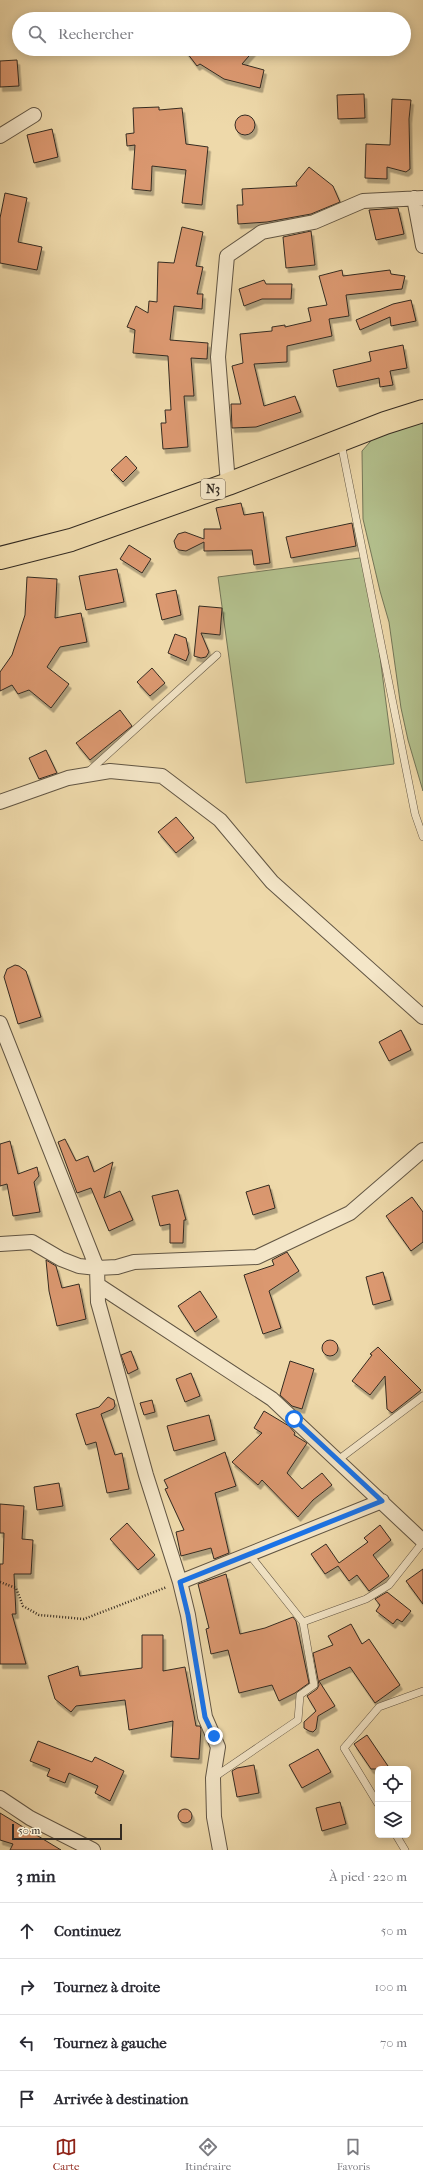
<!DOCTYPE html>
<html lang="fr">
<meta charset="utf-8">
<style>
:root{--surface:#fff;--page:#f2f2f3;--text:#2b2b33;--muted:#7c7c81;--line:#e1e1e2;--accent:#8f2418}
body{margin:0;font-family:"IM FELL French Canon",serif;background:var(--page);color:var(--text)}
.controls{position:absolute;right:12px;bottom:12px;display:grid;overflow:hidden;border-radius:6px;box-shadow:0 2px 10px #0003}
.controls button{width:36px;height:36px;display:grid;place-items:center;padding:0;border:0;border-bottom:1px solid var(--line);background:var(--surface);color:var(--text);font:20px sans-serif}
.scale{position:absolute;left:12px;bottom:10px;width:110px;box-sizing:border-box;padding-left:4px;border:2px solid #342b22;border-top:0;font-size:11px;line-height:14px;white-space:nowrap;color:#342b22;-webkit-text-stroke:3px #f4e6c8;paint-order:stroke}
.stop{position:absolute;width:12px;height:12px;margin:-9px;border:3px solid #1a73e8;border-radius:50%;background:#fff}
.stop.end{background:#1a73e8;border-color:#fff;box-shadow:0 1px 4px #0008}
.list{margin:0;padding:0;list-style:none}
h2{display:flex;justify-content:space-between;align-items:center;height:52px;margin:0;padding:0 16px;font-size:17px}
h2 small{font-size:13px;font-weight:400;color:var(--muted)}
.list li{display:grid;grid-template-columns:26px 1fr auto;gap:12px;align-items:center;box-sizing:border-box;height:56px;padding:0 16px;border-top:1px solid var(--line)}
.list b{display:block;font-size:15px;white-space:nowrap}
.list em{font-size:13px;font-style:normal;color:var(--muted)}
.icon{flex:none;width:22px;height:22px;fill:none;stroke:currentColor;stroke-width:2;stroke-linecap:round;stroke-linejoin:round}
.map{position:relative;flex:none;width:423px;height:1850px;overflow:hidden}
.search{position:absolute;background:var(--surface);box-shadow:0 2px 10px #0003;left:12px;right:12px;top:12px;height:44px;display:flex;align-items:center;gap:10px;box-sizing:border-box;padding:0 14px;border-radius:22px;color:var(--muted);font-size:15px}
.sheet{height:276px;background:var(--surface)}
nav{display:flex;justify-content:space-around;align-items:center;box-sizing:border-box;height:56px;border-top:1px solid var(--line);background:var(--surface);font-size:11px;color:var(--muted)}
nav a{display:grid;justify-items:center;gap:2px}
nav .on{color:var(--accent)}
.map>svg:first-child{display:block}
</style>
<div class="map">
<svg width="423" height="1850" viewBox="0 0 423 1850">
<defs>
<filter id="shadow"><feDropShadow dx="2.5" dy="4.5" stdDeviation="0" flood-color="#0004"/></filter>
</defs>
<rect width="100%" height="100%" fill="#eed9aa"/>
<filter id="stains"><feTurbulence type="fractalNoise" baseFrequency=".005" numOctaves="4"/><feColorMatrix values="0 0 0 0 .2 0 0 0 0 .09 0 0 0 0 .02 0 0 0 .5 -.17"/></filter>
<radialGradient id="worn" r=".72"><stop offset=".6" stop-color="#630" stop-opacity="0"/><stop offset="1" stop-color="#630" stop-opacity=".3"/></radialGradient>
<!-- green -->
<path fill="#b3c08d" stroke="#747658" d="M423,408V791L408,740L401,708L389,622L380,591L363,519L362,451L385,425Z
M367,557L394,764L246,783L218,577Z"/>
<!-- building -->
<path fill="#db986f" stroke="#342b22" filter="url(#shadow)" d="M184,49H255L242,64L264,70L260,88L224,79L200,64L197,66Z
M17,60L19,86L0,87V61Z
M364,94L365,118L338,119L337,95Z
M392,99L411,100L409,119L410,169L406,172L387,167V179L365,178L366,144L390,145Z
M159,107V110L182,108L186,144L208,147L202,205L182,203L186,170L152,166L151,191L132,189L135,145L127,146L126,134L134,133L133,108Z
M235 125a10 10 0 1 1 20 0a10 10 0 1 1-20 0Z
M52,129L58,157L34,163L27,135Z
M309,167L333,186L340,202L311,214L267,222L238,224L237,205H243L242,189L297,186L296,183Z
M5,193L27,198L18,242L42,247L37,270L0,263V218Z
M398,208L404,234L376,240L369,210Z
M182,227L203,232L196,266L203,267L197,294H203L202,309L174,306L170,340L208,343L207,359L191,358L194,396H184L188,447L163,449L161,423H166L165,410H171L168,356L133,353L135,330L127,327L136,306L148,313L149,301L157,302L158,262L174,263Z
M311,231L315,265L286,268L283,237Z
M342,270L343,276L390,270L391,274L405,276L402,289L346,295L349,316L329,319L332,336L287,346V362L254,364L264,406L295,396L301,412L256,427L232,428L231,404H241L232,366L243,363L240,334L272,331V327L285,325V327L311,321L308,308L327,305L319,276Z
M264,280L266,284H292L291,299H262L244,306L239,289Z
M411,300L416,321L391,326L390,317L360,330L356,320L393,304Z
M403,345L407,368L390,371L393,385L380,387L379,378L337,387L333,370L371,361L369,352Z
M126,456L137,468L123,482L111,470Z
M241,503L244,515L263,512L270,563L254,565L252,550L204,551V542L186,551L179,550L176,548L174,541L178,534L185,532L204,539V529H221L216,508Z
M352,523L356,546L291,558L286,537Z
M129,545L151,559L142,573L120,559Z
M117,569L124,602L86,610L79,576Z
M27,577L57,579L55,618L81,613L87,642L60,647L47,667L69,684L51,708L29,690L18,694L12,685L0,691V672L12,655L25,615Z
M176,590L181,615L162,620L156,594Z
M199,606L222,608L220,635L201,633L209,652L206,657L201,658L194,656Z
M175,634L186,638L189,653L186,661L168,653Z
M152,668L165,683L150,696L137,682Z
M120,710L132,726L90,760L76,743Z
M46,750L57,773L39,779L29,758Z
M176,817L194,838L176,853L158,832Z
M15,965L19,966L26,971L41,1017L18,1024L4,977L7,969Z
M401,1030L411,1050L389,1061L379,1042Z
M65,1139L76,1161L88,1156L94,1172L113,1162L104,1198L120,1191L133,1220L109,1231L91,1188L77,1193L58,1142Z
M10,1141L18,1174L37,1167L39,1176L34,1182L40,1212L13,1216L7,1184L0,1186V1144Z
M269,1185L275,1208L253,1215L246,1192Z
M178,1190L186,1220H184L183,1243H170V1224L160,1226L152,1196Z
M412,1197L423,1212V1242L411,1251L386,1216Z
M287,1252L299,1271L269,1291L281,1328L263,1334L244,1275L274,1265L272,1260Z
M46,1260L56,1266L62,1288L79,1284L86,1319L57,1326L49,1291Z
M383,1272L391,1300L373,1305L366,1277Z
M200,1291L217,1317L195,1332L178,1306Z
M322 1348a8 8 0 1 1 16 0a8 8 0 1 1-16 0Z
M378,1347L421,1390L392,1413L387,1409L385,1376L370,1395L352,1381L372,1355L370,1354Z
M131,1351L138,1369L128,1374L121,1355Z
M290,1361L314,1369L302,1409L292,1406L280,1395Z
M191,1373L200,1396L185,1402L176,1379Z
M108,1397L114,1400L115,1406L113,1409L101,1414L115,1455L122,1453L129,1489L107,1493L96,1442L86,1445L76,1414L99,1407Z
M152,1400L155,1412L144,1415L140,1403Z
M264,1411L289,1426L295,1433L294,1435L307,1443L287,1473L302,1489L322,1473L332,1485L313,1500L298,1517L262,1480L258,1485L232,1462L262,1433L254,1428Z
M209,1415L215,1440L174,1451L167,1426Z
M225,1452L236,1486L215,1493L229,1553L214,1559L211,1548L181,1556L176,1532L184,1530L165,1489L168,1488L164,1480Z
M59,1483L63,1506L37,1510L34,1487Z
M0,1504L24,1506L22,1539L33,1540L31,1574H14L16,1614H12L26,1664H0V1564H3L4,1533H0Z
M127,1523L155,1555L138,1570L110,1539Z
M380,1525L391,1540L373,1555L389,1576L369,1591L357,1575L349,1581L338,1566L325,1574L311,1554L326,1544L339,1563L368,1542L364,1538Z
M423,1569V1604L406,1581Z
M226,1574L240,1634L265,1628L293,1617L296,1621L309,1683L295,1693L279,1701L272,1685L239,1693L228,1650L211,1654L206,1629L209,1628L198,1584Z
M387,1592L411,1611L402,1622L397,1619L393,1624L376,1611L380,1605L375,1599Z
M351,1624L362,1644L369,1639L400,1685L375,1703L350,1667L319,1681L335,1706L318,1716L316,1729L313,1732L309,1731L304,1728V1722L316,1711L307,1696L317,1689L319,1685L313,1653L333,1645L328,1636Z
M142,1635H163V1671L185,1667L196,1726H200L201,1729L199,1759L171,1757L173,1721L129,1730L125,1700L76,1706L71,1712L55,1699L48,1676L78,1666L80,1676L142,1668Z
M367,1735L390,1769H371L354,1744Z
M38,1741L92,1762L95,1757L124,1771L110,1801L95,1793L98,1786L69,1773L65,1783L47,1776L50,1769L30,1761Z
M318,1749L331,1772L302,1788L289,1765Z
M254,1765L259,1793L237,1797L232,1771L237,1768Z
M340,1802L346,1824L322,1831L316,1808Z
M178 1816a7 7 0 1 1 14 0a7 7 0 1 1-14 0Z
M0,1813L61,1850H10L13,1844L0,1840Z"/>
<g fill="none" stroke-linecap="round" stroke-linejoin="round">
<defs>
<path id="service" d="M341,443L415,814L423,837
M87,773L217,655
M338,1460L423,1396
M303,1622L366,1599L389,1585L423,1542
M213,1778L298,1720L300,1695L314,1685L303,1622L249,1554
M378,1804L344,1748L379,1707L423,1691
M396,1835L405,1850"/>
<path id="minor" d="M0,136L34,115
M414,198L423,246
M228,484L218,357L227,256L262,232L314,222L363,201L423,198
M0,802L68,778L110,771L162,776L220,820L272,882L423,1017
M0,1023L97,1268L117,1267L134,1262L257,1257L350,1213L423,1150
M0,1244L32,1242L61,1259L79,1266L97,1268L98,1302L146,1475L180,1582L188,1615L205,1717L218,1747L213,1778L214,1817L220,1850
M98,1285L272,1399L423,1541
M180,1582L382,1501
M0,1798L30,1818L93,1850"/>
<path id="trunk" d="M0,558L71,540L228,484L385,423L423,411"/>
</defs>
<!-- service casing -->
<use href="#service" stroke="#625644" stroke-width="8"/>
<!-- minor casing -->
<use href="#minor" stroke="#625644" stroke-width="16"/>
<!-- trunk casing -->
<use href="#trunk" stroke="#342b22" stroke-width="24"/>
<!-- path -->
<path stroke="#342b22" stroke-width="2.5" stroke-dasharray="1 2" stroke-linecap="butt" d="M0,1582L16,1588L23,1606L39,1615L84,1619L167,1587"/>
<!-- service -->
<use href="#service" stroke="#f4e6c8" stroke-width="7"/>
<!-- minor -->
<use href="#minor" stroke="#f4e6c8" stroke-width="14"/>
<!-- trunk -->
<use href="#trunk" stroke="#eed9aa" stroke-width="22"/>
</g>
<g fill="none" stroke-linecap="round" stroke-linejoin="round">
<!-- route -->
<path stroke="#1a73e8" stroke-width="5" d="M214,1736L205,1717L188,1615L180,1582L382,1501L294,1419"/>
</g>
<g text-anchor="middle" stroke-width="3" stroke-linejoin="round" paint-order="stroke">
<!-- shield labels -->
<rect fill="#f4e6c8" stroke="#6e6354" stroke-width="1" x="201" y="479" width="24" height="20" rx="3"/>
<g font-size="12" font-weight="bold" fill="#342b22">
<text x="213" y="493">N3</text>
</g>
</g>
<rect width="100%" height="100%" filter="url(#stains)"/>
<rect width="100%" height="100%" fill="url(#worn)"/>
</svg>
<div class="controls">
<button><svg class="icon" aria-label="locate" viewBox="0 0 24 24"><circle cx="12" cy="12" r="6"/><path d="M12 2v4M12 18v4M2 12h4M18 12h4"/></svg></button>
<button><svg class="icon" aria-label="layers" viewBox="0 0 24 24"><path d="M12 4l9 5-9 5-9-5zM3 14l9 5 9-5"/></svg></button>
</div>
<div class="scale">50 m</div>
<div class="stop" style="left:294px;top:1419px"></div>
<div class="stop end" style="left:214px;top:1736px"></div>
<div class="search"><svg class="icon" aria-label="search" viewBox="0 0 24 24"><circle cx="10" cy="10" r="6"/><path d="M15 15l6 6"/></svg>Rechercher</div>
</div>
<section class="sheet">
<h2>3 min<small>À pied · 220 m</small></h2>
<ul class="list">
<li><svg class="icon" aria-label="ahead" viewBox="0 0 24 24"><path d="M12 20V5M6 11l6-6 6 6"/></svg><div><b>Continuez</b></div><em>50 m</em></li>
<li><svg class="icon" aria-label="right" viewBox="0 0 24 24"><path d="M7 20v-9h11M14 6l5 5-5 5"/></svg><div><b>Tournez à droite</b></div><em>100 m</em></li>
<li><svg class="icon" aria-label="left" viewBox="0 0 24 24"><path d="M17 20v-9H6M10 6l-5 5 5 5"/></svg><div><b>Tournez à gauche</b></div><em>70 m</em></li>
<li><svg class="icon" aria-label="arrive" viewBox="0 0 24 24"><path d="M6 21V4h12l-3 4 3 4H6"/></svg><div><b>Arrivée à destination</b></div></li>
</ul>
</section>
<nav>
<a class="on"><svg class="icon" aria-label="map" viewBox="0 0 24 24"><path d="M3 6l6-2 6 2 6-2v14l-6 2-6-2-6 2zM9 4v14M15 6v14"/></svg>Carte</a>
<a><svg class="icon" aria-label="directions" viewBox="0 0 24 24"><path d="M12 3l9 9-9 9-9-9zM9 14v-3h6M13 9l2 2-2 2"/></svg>Itinéraire</a>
<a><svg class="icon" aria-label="saved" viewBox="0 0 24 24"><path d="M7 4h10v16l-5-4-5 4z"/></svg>Favoris</a>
</nav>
